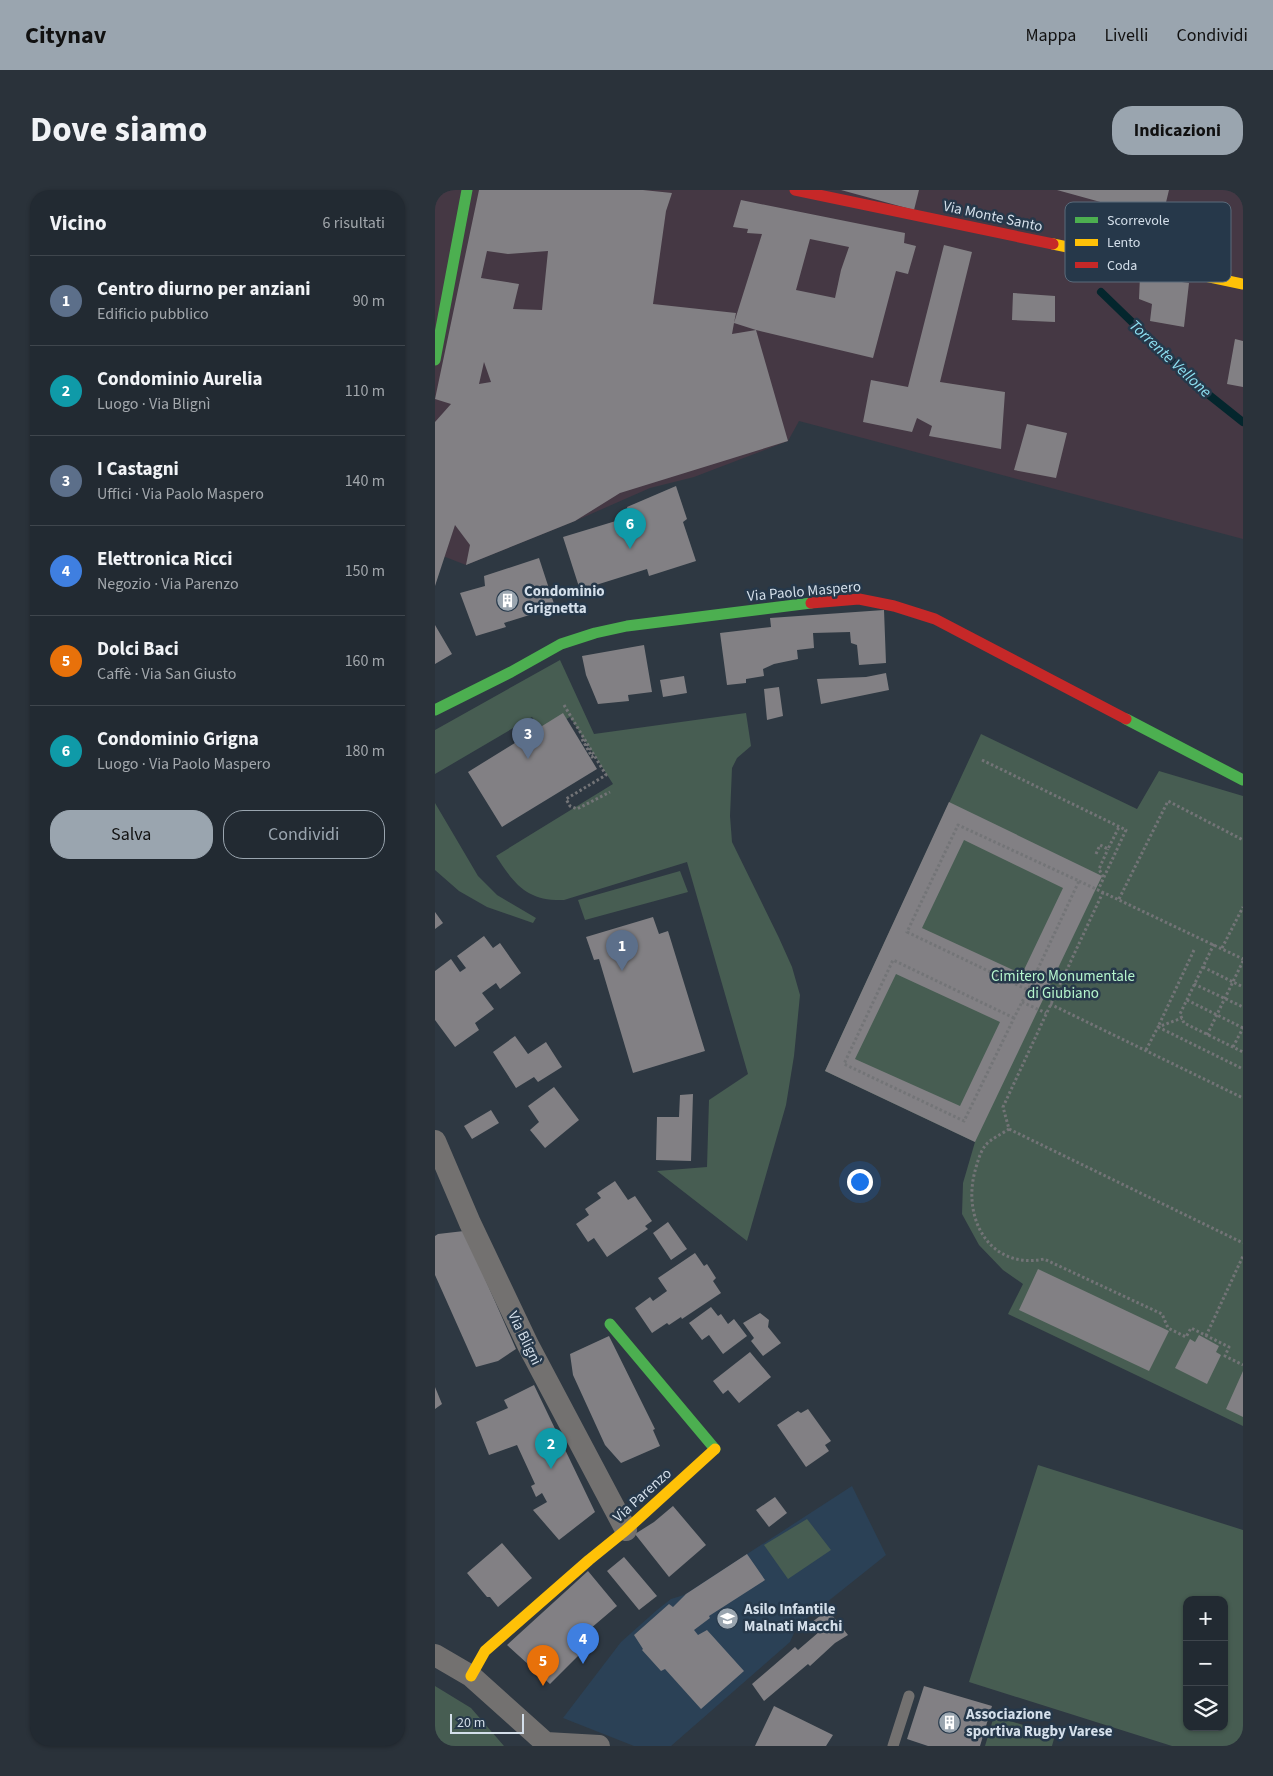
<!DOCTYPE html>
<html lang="it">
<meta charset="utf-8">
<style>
:root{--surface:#222a32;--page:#2a323a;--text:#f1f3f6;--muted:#a2a7ac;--line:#3f464d;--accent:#9aa5af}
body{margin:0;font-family:"Source Sans 3",sans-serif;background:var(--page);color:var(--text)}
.controls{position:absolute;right:15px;bottom:15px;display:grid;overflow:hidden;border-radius:10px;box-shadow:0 1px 4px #0004}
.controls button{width:45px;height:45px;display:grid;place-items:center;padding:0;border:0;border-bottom:1px solid var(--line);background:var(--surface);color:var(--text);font:25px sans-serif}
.scale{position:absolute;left:15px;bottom:12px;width:74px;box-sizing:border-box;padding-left:5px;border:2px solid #d4dfea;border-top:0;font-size:14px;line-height:18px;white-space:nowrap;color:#d4dfea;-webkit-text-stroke:4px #26384a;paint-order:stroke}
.you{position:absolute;left:424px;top:991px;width:18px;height:18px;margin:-12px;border:4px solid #fff;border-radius:50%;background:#1a73e8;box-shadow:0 0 0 8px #1a73e833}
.badge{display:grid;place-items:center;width:32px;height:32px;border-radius:50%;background:var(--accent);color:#fff;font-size:16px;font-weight:700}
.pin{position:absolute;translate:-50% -41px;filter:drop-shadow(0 1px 2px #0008)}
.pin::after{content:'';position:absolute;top:26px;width:18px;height:15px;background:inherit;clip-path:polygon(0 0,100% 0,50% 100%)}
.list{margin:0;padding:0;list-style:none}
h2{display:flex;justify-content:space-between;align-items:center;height:65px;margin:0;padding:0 20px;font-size:21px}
h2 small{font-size:16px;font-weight:400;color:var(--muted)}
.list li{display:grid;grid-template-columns:32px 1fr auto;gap:15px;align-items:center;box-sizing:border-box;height:90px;padding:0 20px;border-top:1px solid var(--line)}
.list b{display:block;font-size:19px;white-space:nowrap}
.list p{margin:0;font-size:16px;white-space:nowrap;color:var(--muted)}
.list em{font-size:16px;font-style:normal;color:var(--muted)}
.actions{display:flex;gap:10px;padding:15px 20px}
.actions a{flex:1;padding:11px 0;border:1px solid var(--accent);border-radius:20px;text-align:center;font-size:18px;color:var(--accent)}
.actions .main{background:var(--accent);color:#111}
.icon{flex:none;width:28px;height:28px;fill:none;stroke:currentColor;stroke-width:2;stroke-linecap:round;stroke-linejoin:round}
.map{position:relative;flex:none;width:808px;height:1556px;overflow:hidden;border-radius:20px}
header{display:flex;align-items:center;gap:30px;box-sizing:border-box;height:70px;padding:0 25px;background:var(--accent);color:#111}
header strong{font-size:24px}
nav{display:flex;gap:28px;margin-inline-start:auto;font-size:18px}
.intro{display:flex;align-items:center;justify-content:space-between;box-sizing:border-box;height:120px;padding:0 30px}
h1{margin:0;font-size:35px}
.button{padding:12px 22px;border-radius:20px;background:var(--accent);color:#111;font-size:18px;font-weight:700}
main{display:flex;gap:30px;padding:0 30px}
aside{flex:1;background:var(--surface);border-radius:20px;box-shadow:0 1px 4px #0004}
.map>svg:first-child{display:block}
</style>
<header>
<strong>Citynav</strong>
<nav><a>Mappa</a><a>Livelli</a><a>Condividi</a></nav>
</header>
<div class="intro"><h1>Dove siamo</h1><a class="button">Indicazioni</a></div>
<main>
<aside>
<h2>Vicino<small>6 risultati</small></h2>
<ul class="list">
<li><span class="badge" style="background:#5c6f8a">1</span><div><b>Centro diurno per anziani</b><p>Edificio pubblico</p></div><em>90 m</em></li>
<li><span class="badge" style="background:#0f9aa8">2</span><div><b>Condominio Aurelia</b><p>Luogo · Via Blignì</p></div><em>110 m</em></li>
<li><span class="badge" style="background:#5c6f8a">3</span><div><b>I Castagni</b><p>Uffici · Via Paolo Maspero</p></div><em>140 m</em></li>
<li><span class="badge" style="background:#3f7fe0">4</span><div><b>Elettronica Ricci</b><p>Negozio · Via Parenzo</p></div><em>150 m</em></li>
<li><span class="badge" style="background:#e8710a">5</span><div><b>Dolci Baci</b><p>Caffè · Via San Giusto</p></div><em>160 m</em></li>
<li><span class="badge" style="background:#0f9aa8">6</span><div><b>Condominio Grigna</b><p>Luogo · Via Paolo Maspero</p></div><em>180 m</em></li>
</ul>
<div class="actions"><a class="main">Salva</a><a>Condividi</a></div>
</aside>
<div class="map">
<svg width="808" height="1556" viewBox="0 0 808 1556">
<rect width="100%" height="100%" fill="#2e3842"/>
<!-- built -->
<path fill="#2b4156" d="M417,1296L451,1365L362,1436L355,1452L236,1556H199L128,1528L186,1452L222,1420L236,1409L249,1405Z"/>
<!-- industrial -->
<path fill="#453844" d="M0,0H808V349L364,231L353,251L259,287L215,298L140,331L31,375L0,363Z"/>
<!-- green -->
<path fill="#475d52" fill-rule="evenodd" d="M125,470L159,544L311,523L316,556L302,568L297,578L295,626L297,652L344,748L357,777L365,805L359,866L351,915L312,1051L222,981L272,977L274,910L313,884L252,672L129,710C92,711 80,695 61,666L178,594L135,527L107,542L97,527L0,584V540Z
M546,544L702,619L724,581L808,606V1236L573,1124L588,1094L568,1080L544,1055L527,1024L528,993L540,952L390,881Z
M0,613L43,686L62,705L101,728L98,733L52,717L24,701L0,680Z
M245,681L253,702L150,730L143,710Z
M603,1275L808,1340V1556H737L534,1492ZM752,1410H789V1537H752Z
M372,1329L396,1360L353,1389L329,1355Z
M0,1496L36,1518L69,1556H0Z
M559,1526L620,1545L617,1556H550Z"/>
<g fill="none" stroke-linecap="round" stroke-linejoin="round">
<!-- stream -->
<path stroke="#04262d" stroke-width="8" d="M666,102L764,197L808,232"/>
</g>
<!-- building -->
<path fill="#828084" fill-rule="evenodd" d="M44,0H208L237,3L231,21L218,114L301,123L299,133L327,44L312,43L313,39L298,37L306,10L470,43L469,53L481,56L473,84L461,81L438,168L321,140L299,133L297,144L321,140L353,251L185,303L140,331L31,375L35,355L20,335L0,396V232L16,214L0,209ZM375,49L414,57L406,80L400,108L361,100ZM52,61L73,64L113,61L107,120L78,119L84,94L46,88ZM49,172L56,192L44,194Z
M406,0H484L479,20Z
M622,0H734L727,29Z
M509,55L537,62L505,192L570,202L566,259L494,246L497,236L482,228L477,242L428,232L436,190L473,197Z
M705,86L754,93L749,137L715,131L717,114L704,109Z
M578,103L620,106V132L577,130Z
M800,149L808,151V197L792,194Z
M592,234L632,243L621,288L579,280Z
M241,296L252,329L248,332L261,371L214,386L212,379L145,400L128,347L194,327L192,317Z
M104,368L120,417L69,433L71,437L41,446L25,403L50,396L49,386Z
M449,420L451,473L424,475L422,455L416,453L415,442L378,443L379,458L362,460L363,469L339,474L328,479L329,486L311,489V493L292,495L285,443L336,437L335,428Z
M0,435L17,464L0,474Z
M209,455L217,502L193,505L194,511L163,514L151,485L147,466Z
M451,483L454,500L386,514L382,489L431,487Z
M249,486L252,503L228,507L225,490Z
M344,497L348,526L332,530L329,499Z
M128,523L162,579L67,637L33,582Z
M514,612L667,686L540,952L390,881ZM529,650L628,698L587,784L487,738ZM461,784L565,832L525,916L420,869Z
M0,722L8,733L0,739Z
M218,727L224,744L233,741L270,861L198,883L164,769L159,770L151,747Z
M49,746L58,758L65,753L86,783L65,799L61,793L47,803L59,819L40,833L44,840L20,857L0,830V781L16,769L25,782L31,778L22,766Z
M80,846L93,864L111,852L127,877L103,892L99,887L81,898L58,862Z
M119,897L144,930L110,958L95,940L104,932L93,916Z
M258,904L256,971L221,970L222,927H244L245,905Z
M56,920L64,933L37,949L29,936Z
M180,991L193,1010L200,1006L217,1031L210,1036L213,1039L172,1067L159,1048L153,1052L141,1034L154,1025L150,1019L166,1008L162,1003Z
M233,1032L252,1059L236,1070L218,1043Z
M29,1041L81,1159L63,1171L41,1177L0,1085V1046L3,1044Z
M260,1063L269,1076L272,1074L281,1088L278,1091L286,1103L247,1129L246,1127L234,1135L232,1133L217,1143L200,1118L215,1107L218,1111L232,1101L223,1088Z
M603,1079L734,1141L714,1181L584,1120Z
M276,1117L283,1126L286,1124L293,1134L299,1129L312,1146L288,1164L274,1145L267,1150L254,1133Z
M325,1123L334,1130L333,1137L346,1153L328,1166L316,1151L319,1148L308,1133Z
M764,1145L784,1156L781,1162L786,1165L772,1194L740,1178L755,1149L760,1152Z
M174,1146L220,1239L218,1240L225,1256L186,1273L170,1255L138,1185L135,1164Z
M315,1162L336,1187L304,1213L293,1200L288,1204L278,1191Z
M808,1181V1227L791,1219Z
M99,1195L160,1322L124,1350L98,1320L112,1312L107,1303L101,1307L96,1296L100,1294L82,1255L54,1265L41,1232L73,1218L69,1210Z
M0,1197L7,1214L0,1219Z
M373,1219L396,1251L390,1255L394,1261L371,1277L342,1235L363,1221L366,1223Z
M340,1307L352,1323L334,1337L321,1320Z
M238,1316L271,1355L234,1387L200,1344L219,1332Z
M67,1353L97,1388L63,1417L55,1407H52L32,1383Z
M312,1364L330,1390L274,1426L275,1428L259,1440L263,1445L272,1440L309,1481L266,1519L230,1479L226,1481L207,1460L208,1459L199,1445L234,1414L238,1417L251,1404Z
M189,1367L222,1406L204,1420L172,1381Z
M153,1381L182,1416L135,1456L145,1464L115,1494L72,1455Z
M393,1420L413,1445L400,1453L375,1476L373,1474L329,1511L317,1494L360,1457L363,1460L384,1442L377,1432Z
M489,1496L557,1516L545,1556H493L472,1549Z
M339,1516L398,1545L391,1556H320Z"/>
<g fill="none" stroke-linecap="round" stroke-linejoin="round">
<!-- path -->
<path stroke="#737477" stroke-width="3" stroke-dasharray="2.5 2.5" stroke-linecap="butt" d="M129,515L171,585L131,609L135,616L142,619L175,602
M147,549L157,567L159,565
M547,570L691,640L663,700
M661,664L665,655L673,659L684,637
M668,687L664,679L673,659
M644,691L808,769
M668,702L568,917L574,939L808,1053
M684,709L733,611L808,650
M779,754L745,824L749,833L808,862
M787,758L808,717
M759,760L723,837L808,879
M768,777L808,797
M759,794L808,817
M752,810L808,838
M587,812L611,823
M615,814L808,908
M579,828L458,770L409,874L529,931L579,828L593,800L644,691L523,635L472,742L593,800
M772,845L808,771
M798,857L808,838
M711,860L723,837L747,828
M574,939C567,944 555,949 550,956C545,962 542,974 540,981C527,1029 555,1080 609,1069L727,1124L733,1138L751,1147L756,1138L794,1157L790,1166L808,1175
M771,1146L808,1066"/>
<!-- lane -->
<path stroke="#737170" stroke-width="11" d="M458,1556L474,1506"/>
<!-- street -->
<path stroke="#737170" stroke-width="22" d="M0,951L35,1033L93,1155L191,1340
M0,1465L36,1486L114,1556
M111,1553L164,1556"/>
<!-- fast -->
<path stroke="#4caf50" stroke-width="11" d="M0,170L32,0
M0,520L76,482L126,454L160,443L192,436L376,413
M691,529L808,590
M175,1134L280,1259"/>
<!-- slow -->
<path stroke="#ffc107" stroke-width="11" d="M618,54L808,94
M36,1486L50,1461L154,1370L191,1340L280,1259"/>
<!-- jam -->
<path stroke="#c62828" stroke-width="11" d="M360,0L618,54
M376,413L424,409L459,416L500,429L691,529"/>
</g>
<!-- icons -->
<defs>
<symbol id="building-disc" viewBox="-11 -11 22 22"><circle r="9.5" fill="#9aa5af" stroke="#26384a"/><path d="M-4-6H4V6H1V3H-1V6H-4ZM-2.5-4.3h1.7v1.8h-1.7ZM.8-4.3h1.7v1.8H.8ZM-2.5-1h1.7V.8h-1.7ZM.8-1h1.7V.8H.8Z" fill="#fff"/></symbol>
<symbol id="school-disc" viewBox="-11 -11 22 22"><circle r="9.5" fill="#9aa5af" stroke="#26384a"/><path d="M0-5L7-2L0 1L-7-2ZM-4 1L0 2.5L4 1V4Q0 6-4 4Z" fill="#fff"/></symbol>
</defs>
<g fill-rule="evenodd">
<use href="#building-disc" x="60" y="398" width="25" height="25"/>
<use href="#school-disc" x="280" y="1416" width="25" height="25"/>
<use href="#building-disc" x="502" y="1520" width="25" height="25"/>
</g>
<g text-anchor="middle" stroke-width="5" stroke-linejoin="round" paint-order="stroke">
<!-- street labels -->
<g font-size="15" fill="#d4dfea" stroke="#26384a">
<text transform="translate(558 26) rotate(12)" y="5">Via Monte Santo</text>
<text transform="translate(369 401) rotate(-5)" y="5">Via Paolo Maspero</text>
<text transform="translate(90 1148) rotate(64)" y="5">Via Blignì</text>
<text transform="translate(207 1305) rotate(-42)" y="5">Via Parenzo</text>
</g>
<!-- poi labels -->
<g font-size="15" font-weight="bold" fill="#d4dfea" stroke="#26384a" text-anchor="start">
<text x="89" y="406">Condominio<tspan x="89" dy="17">Grignetta</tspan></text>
<text x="309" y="1424">Asilo Infantile<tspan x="309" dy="17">Malnati Macchi</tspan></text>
<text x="531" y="1529">Associazione<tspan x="531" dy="17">sportiva Rugby Varese</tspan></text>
</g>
<!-- park labels -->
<g font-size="15" fill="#b5f5cd" stroke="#26384a">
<text x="628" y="791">Cimitero Monumentale<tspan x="628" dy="17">di Giubiano</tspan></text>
</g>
<!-- water labels -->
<g font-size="16" font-style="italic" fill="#8cdff1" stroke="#26384a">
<text transform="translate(736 168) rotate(43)" y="6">Torrente Vellone</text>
</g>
</g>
<!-- legend -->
<rect x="630" y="12" width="166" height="80" rx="8" fill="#26384a" stroke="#5a6a7a" stroke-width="1"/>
<rect x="640" y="27" width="23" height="6" fill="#4caf50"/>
<rect x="640" y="49" width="23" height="7" fill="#ffc107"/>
<rect x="640" y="72" width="23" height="6" fill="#c62828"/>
<g font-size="14" fill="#d4dfea">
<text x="672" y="35">Scorrevole</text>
<text x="672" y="57">Lento</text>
<text x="672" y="80">Coda</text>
</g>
</svg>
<div class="controls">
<button>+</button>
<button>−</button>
<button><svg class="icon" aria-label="layers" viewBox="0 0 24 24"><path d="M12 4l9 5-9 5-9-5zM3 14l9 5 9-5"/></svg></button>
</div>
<div class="scale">20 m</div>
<div class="you"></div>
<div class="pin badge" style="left:187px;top:781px;background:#5c6f8a">1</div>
<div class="pin badge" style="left:116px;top:1279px;background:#0f9aa8">2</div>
<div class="pin badge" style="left:93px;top:569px;background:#5c6f8a">3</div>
<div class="pin badge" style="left:148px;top:1474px;background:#3f7fe0">4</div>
<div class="pin badge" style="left:108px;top:1496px;background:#e8710a">5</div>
<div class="pin badge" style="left:195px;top:359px;background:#0f9aa8">6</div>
</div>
</main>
